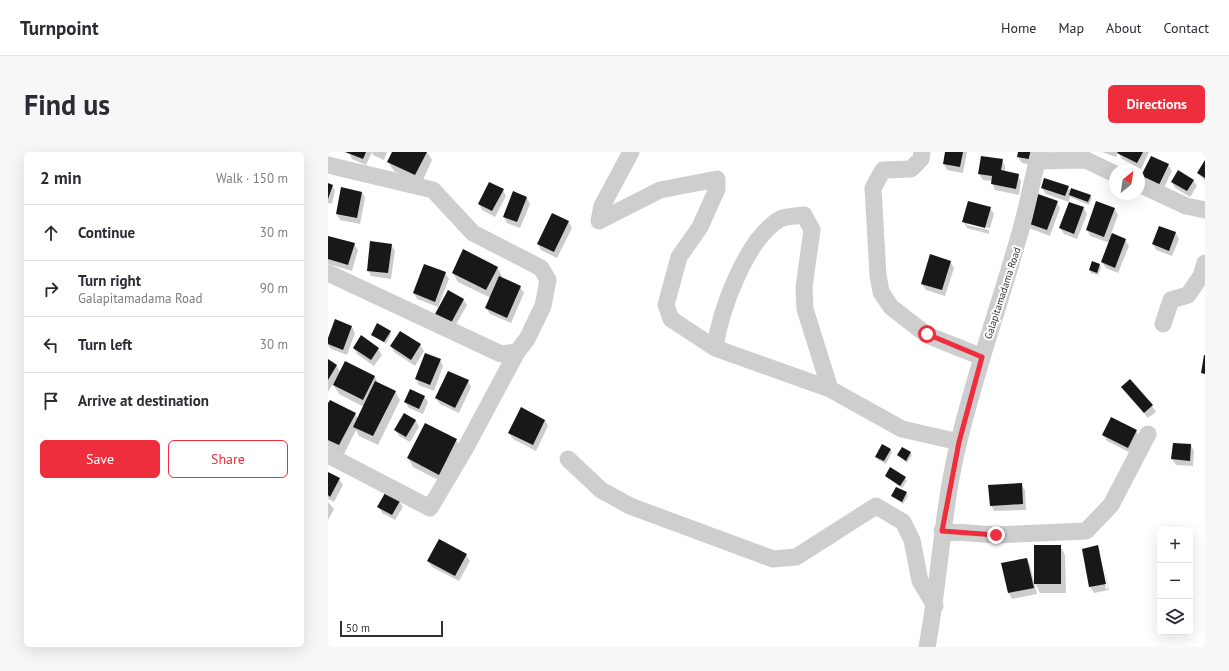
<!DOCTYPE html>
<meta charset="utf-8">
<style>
:root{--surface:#fff;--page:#f7f7f7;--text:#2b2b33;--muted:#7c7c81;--line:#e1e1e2;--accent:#ee2e3c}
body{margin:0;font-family:"PT Sans",sans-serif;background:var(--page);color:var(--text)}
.controls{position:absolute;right:12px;bottom:12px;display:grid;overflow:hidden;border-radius:6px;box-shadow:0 4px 16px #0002}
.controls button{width:36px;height:36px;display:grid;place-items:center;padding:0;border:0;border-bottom:1px solid var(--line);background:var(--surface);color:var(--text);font:20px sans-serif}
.compass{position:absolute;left:781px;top:12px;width:36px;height:36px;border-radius:50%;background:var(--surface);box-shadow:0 4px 16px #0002;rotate:30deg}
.scale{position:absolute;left:12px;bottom:10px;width:103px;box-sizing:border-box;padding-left:4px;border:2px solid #313131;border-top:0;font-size:11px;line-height:14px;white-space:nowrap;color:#313131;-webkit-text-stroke:3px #fff;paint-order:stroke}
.stop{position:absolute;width:12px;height:12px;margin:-9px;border:3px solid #ee2e3c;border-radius:50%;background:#fff}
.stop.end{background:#ee2e3c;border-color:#fff;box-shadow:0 1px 4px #0008}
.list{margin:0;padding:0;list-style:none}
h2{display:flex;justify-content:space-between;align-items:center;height:52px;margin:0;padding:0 16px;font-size:17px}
h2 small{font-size:13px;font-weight:400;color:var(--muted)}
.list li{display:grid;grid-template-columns:26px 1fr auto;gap:12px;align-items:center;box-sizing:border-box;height:56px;padding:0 16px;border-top:1px solid var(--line)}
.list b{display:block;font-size:15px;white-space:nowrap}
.list p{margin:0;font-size:13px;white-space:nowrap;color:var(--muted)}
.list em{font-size:13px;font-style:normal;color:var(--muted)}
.actions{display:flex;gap:8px;padding:12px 16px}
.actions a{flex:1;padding:9px 0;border:1px solid var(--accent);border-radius:6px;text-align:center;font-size:14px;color:var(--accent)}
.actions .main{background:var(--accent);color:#fff}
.icon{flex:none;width:22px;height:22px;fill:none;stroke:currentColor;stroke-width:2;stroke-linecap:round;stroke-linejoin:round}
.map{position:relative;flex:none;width:877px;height:495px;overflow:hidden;border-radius:6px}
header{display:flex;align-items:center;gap:24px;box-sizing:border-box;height:56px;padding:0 20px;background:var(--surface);border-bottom:1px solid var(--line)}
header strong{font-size:19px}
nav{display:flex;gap:22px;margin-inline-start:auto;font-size:14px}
.intro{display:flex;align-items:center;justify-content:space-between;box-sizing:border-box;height:96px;padding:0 24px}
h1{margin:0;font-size:28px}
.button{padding:10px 18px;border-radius:6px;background:var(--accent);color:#fff;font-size:14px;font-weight:700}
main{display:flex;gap:24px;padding:0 24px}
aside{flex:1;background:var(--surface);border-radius:6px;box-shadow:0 4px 16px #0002}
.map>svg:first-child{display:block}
</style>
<header>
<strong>Turnpoint</strong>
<nav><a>Home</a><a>Map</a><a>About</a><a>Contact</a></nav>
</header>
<div class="intro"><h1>Find us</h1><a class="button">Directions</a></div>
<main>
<aside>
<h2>2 min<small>Walk · 150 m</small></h2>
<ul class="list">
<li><svg class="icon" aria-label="ahead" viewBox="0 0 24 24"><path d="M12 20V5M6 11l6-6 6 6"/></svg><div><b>Continue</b></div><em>30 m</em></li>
<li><svg class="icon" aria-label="right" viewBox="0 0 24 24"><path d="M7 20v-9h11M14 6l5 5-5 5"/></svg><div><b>Turn right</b><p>Galapitamadama Road</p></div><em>90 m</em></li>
<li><svg class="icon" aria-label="left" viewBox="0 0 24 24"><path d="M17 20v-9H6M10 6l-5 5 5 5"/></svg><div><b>Turn left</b></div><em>30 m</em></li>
<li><svg class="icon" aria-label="arrive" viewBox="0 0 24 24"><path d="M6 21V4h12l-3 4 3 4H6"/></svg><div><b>Arrive at destination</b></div></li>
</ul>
<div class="actions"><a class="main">Save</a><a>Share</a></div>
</aside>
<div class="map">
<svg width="877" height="495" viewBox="0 0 877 495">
<rect width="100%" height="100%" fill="#fff"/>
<!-- shadow -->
<path fill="#0003" fill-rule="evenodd" d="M21,0H59L56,8L45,3L44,0L38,13L24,7Z
M65,0H99L104,8L93,32L66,19L60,10Z
M618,0H639L635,21L619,18L616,12Z
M691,0H707L705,13L694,11L690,5Z
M774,0H821L813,17L794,7L790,0L788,5Z
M674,8L677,14V20L690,23L693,29L691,43L667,38L664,29L655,28L651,22Z
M877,10V29L870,21Z
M840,13L844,19L833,42L816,34Z
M865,28L869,34L862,45L847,36L844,30Z
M0,32L4,33L7,39L4,52L0,51Z
M740,35L743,40L762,44L764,46L761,53L742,45L741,50L718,42L714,36Z
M175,38L178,44L167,65L154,58L151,52Z
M34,40L37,46L32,72L12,68L9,62Z
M186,41L199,46L202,52L192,76L179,71L176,65Z
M729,50L732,56L722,84L701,76L698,70Z
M662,56L666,62L662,76L639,70V73L661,78V82L639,76L636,70Z
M756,56L759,62L749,87L736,82L732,76Z
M787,57L790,63L783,82L797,88L801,94L790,121L778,116L774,110L782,91L762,84L759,77Z
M241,70L244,76L229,106L213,98L210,92Z
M832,75L848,81L851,87L844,104L828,98L825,92Z
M0,85L26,92L30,98L24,119L0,112Z
M63,93L67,99L63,127L43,124L40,118Z
M622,109L626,116L617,144L598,138L594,132Z
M772,113L773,116L770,123L763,121L762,118Z
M169,115L174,124L173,126L192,135L196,141L183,171L162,162L158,156L163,146L130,130L125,121Z
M117,121L121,127L110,155L89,147L86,141Z
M135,147L139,153L126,176L112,168Z
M8,169L24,175L27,181L19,203L3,197L0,193Z
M62,180L63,182L58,192L44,183Z
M72,180L92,193L96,199L87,214L66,200L63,194Z
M26,196L50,197L54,203L46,214L29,202Z
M0,208L9,214L12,220L17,210L47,225L50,231L67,239L72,248L50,293L31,284L28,278L16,302L0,294V253L27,261L30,267L36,255L11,242L5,232L0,240Z
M112,208L115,214L106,239L91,233L88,227Z
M140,229L143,235L131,261L112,252L108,246Z
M795,235L824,254L828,260L820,266Z
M96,244L100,250L95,262L81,256L77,250Z
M77,262L88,269L91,275L82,290L71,284L67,278Z
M217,268L220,274L208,299L185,287L181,281Z
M808,279L812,285L803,301L779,289L775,283Z
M128,288L134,297L116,331L85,315L80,306Z
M863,293L866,299L865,314L848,313L844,307Z
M562,297L564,300L558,312L550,308L549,305Z
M582,301L584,303L579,311L570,303Z
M0,321L11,327L15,333L6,350L0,347Z
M558,324L577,326L579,329L574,336Z
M693,332L697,338L698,358L666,359L663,353Z
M578,341L580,344L575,352L564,344Z
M71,349L75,355L67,368L54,361L51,355Z
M0,350L6,357L0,368Z
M732,394L737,403L738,441H712L707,431Z
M770,395L773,401L781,438L766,441L762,435L755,397ZM771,400H773L780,437H778Z
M138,403L142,409L131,429L104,415L100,409Z
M699,407L702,413L709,442L684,447L681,441Z"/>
<!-- building -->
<path fill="#181818" d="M17,0H38L35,7Z
M64,0H99L87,23L59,10Z
M617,0H635L632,15L615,12Z
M690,0H703L701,7L689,5Z
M790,0H815L809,11L789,1Z
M653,4L675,7L673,18L691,22L688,37L663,32L664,24L650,22Z
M823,4L841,12L829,37L811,28Z
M877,8V26L869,21Z
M850,18L866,28L859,39L843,30Z
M716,26L741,34L737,44L713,36Z
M161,30L176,37L164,59L150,52Z
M0,31L5,33L0,47Z
M13,35L34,40L29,66L8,62Z
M743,36L763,43L760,50L741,43Z
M185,39L199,45L189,70L175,65Z
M707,41L730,49L719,78L696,70Z
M640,49L663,55L657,76L634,70Z
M768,49L787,56L776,85L758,78Z
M741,50L756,55L746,82L731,76Z
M224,61L241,69L226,100L209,92Z
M831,74L848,80L841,99L824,92Z
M784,81L798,87L787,116L773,110Z
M0,84L27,91L20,113L0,107Z
M42,89L64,92L60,121L39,119Z
M135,97L170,115L158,138L124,121Z
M602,102L623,109L614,138L593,132Z
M764,109L772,112L769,121L761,118Z
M96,112L118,120L107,150L85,141Z
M171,124L193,134L179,166L157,156Z
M120,138L136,147L123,171L107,162Z
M7,167L24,174L15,198L0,192V186Z
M49,171L63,179L56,190L43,183Z
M72,179L93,192L83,208L62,194Z
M33,183L51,196L43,208L25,196Z
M97,201L113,207L102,233L87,227Z
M876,203H877V222L873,221Z
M0,207L9,213L0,228Z
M17,209L47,224L35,248L5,233Z
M120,219L141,228L127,256L107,246Z
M802,227L825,253L816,261L793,235Z
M47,229L68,239L45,284L25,275Z
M82,237L97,244L91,257L76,250Z
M2,248L28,261L11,293L0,288V251Z
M193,255L217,268L205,293L180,281Z
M76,261L88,268L78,285L66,278Z
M783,265L809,278L800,296L774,283Z
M97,271L129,287L111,323L79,306Z
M845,291L863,292L862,309L843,307Z
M554,292L563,297L556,309L547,305Z
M574,295L583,300L578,309L569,303Z
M562,315L578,325L572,334L557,324Z
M0,320L12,326L2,345L0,343Z
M694,331L695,352L662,354L660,333Z
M568,335L579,340L574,350L563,344Z
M57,341L72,349L64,363L49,355Z
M111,387L139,402L127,424L99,409Z
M706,393H733V432H706Z
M770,393L778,432L761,435L754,397Z
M699,406L706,436L680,441L673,411Z"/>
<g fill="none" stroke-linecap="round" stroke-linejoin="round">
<!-- minor -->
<path stroke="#cecece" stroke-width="17" d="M303,0L274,54L271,69L332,38L389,27V37L372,75L351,105L338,153L343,167L387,196L502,237L574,277L631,290
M594,0L593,7L583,17L555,18L545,36L550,123L553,140L563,155L599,183L654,205
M709,9L758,8L787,22
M0,13L105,38L145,81L213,116L220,128L215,154L199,187L189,200L173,202L0,121
M811,32L858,54L877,58
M835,172L843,148L860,143L873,124L877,111
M387,196C392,159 418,87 452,67C458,64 469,64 476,63L484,78L476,135L477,157L502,237
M0,303L102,356L137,297L189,200
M240,307L273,338L302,354L445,407L468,405L548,354L575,370L584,388L592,429L607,454
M614,379L668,383L758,379L783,353L820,282
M599,495C612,427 614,357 631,289C647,222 670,157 689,91C698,62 704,30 711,0"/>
</g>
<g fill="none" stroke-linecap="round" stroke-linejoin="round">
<!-- route -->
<path stroke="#ee2e3c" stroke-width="5" d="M599,182L654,205L631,290L614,379L668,383"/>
</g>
<g text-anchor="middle" stroke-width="4" stroke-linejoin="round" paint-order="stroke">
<!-- street labels -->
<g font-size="10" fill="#313131" stroke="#fff">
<text transform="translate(674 141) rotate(-72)" y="4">Galapitamadama Road</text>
</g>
</g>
</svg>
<div class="controls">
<button>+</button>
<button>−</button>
<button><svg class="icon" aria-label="layers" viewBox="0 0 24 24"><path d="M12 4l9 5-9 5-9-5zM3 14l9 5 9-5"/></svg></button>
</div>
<svg class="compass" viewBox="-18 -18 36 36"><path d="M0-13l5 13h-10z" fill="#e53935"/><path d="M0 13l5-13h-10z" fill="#7c7c81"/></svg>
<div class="scale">50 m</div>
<div class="stop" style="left:599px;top:182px"></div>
<div class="stop end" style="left:668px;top:383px"></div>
</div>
</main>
